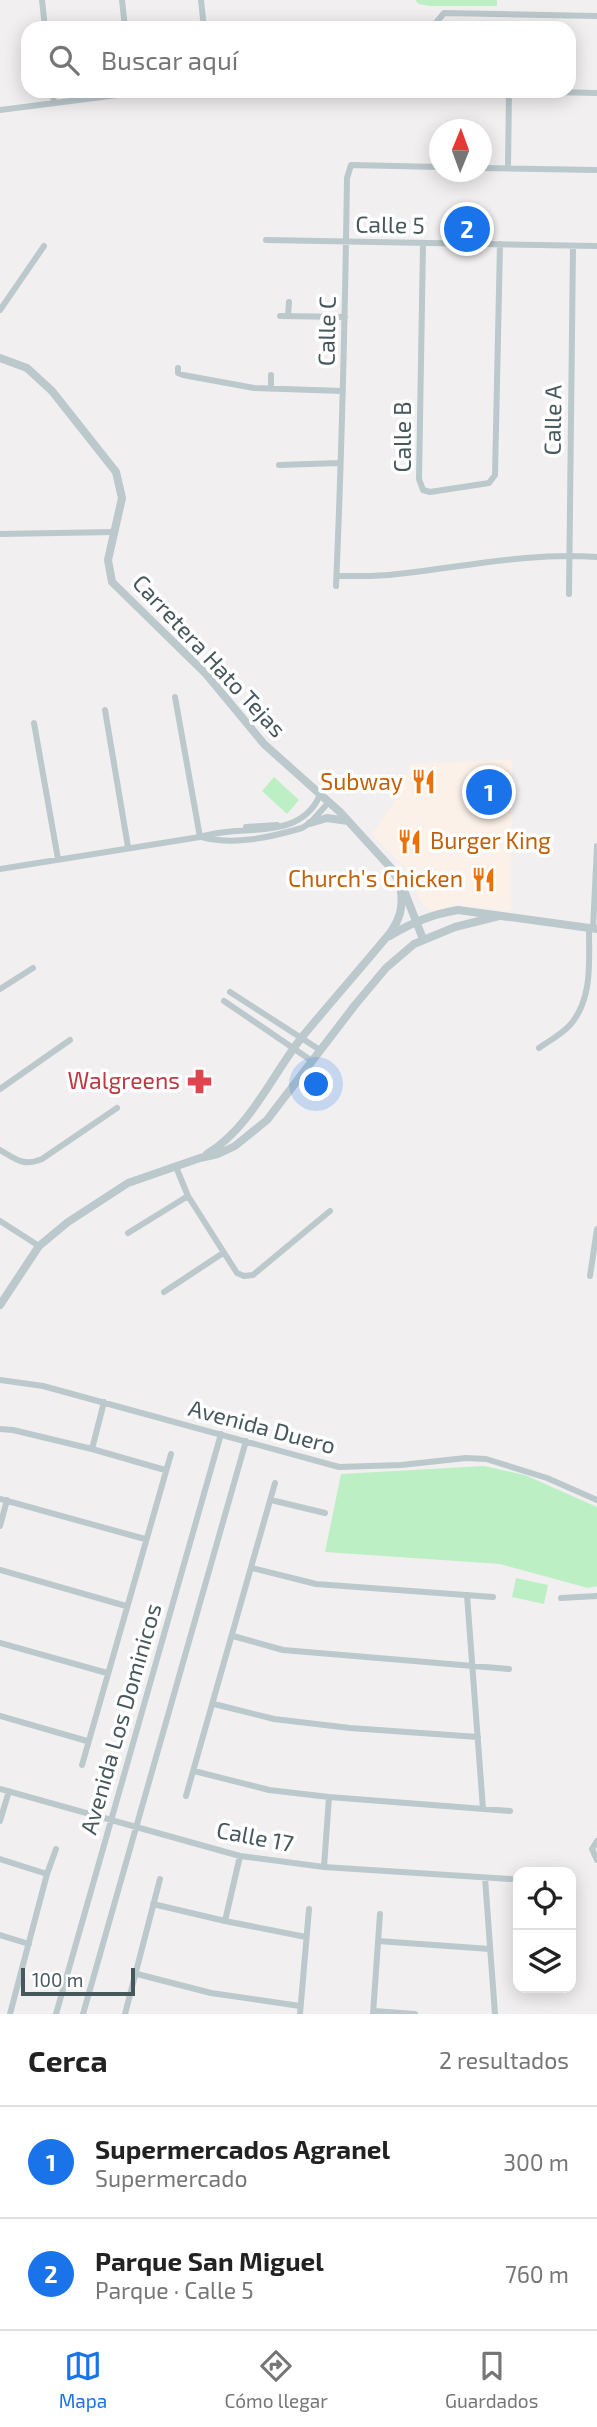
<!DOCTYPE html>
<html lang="es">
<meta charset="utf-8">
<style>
:root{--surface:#fff;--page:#f6f6f6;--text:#222;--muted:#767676;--line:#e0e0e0;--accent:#1a73e8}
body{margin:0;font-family:"Exo 2",sans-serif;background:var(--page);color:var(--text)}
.controls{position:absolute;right:21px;bottom:21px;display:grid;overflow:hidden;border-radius:14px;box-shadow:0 4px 18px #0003}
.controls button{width:63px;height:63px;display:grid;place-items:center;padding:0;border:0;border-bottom:2px solid var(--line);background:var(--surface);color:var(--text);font:35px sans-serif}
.compass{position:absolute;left:429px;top:119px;width:63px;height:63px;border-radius:50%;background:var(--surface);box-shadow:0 4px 18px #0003;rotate:1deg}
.scale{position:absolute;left:21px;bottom:18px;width:114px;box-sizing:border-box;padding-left:7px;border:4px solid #47585d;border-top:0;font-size:19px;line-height:24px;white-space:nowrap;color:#47585d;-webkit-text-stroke:5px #fff;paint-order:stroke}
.you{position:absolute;left:317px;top:1085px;width:24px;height:24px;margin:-18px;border:5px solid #fff;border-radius:50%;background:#1a73e8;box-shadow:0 0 0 10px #1a73e833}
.badge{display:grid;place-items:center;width:46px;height:46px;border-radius:50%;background:var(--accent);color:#fff;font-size:23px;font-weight:700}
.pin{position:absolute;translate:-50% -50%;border:4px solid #fff;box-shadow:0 2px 7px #0006}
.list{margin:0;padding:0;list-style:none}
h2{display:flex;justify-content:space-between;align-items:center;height:91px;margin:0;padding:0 28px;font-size:30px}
h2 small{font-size:23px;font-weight:400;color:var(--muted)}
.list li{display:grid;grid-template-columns:46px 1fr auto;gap:21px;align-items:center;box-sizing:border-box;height:112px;padding:0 28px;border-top:2px solid var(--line)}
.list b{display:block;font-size:26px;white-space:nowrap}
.list p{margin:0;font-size:23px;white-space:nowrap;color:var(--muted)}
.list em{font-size:23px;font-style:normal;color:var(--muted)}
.icon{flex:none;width:38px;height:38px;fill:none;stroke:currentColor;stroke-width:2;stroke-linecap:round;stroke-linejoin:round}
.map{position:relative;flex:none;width:597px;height:2014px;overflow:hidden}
.search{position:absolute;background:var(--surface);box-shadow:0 4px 18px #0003;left:21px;right:21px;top:21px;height:77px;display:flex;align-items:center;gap:18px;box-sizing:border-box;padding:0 24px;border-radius:21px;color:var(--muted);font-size:26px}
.sheet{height:315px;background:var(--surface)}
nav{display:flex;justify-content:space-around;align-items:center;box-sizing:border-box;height:98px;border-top:2px solid var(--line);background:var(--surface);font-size:19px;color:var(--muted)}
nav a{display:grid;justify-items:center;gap:4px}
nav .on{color:var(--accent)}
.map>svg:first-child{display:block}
</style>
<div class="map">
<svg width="597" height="2014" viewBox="0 0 597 2014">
<rect width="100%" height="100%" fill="#f2eff0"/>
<!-- commercial -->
<path fill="#fcf1e9" d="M512,760L511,911L454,904L442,909L431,911L423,905L407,870L372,834L392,805L411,764Z"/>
<!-- green -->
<path fill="#bdefc4" d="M415,0H497V6H430L419,4Z
M274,777L299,800L287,814L262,791Z
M484,1466L525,1475L597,1507V1586L588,1588L500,1564L325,1552L341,1474Z
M516,1578L548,1585L544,1604L512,1597Z"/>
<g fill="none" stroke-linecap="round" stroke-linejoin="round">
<!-- minor -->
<path stroke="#bbc8cc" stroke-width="6" d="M42,0L45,28
M122,0L125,28
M201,0L204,28
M435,28V24L444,13L597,16
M52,91L54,103
M503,91L597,93
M0,110L149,91
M482,168L597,170
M508,168L509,91
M266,240L597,246
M423,243L419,479L423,490L430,492L489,483L495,475L500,244
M0,310L44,246
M280,316L345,317
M288,316L289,302
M178,368V373L183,375L254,388L343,391
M271,389V375
M279,465L339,463
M0,534L114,532
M337,576C356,576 377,577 397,574C466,567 526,552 597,557
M336,586C342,450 345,314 347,178L351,165L440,167
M569,594L573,246
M175,697L200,837
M105,710L128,847
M34,723L58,859
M246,827L277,825
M202,837C234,846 271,837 302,828L310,823L329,802
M0,869L200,837C241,823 299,843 320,795
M593,929L597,846
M0,989L33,968
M230,992L320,1050
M224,1001L312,1061
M539,1048C549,1041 562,1034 570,1025C593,999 589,961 589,929
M0,1089L70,1040
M0,1150C16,1159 23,1167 42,1159L117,1108
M176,1167L188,1196L237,1273L244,1276L253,1275L330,1211
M0,1221L39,1246
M128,1233L188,1196
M590,1276L597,1229
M164,1292L223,1253
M0,1380L43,1386L339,1467L401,1465L466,1458L486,1459L547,1478L597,1500
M0,1429L13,1430L92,1449L165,1470
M92,1449L104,1402
M0,1499L145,1539
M271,1500L325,1513
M0,1526L7,1500
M252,1568L316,1584L493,1597
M0,1570L126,1606
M467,1595L483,1809
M561,1598L597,1596
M233,1636L283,1650L509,1669
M0,1643L107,1673
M214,1704L274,1719L350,1728L478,1737
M0,1716L87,1741
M82,1765L171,1454
M194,1771L269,1790L329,1797L510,1811
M0,1789L240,1856L324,1867L511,1879
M186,1796L275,1483
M0,1821L9,1791
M597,1841L592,1849L597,1860
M0,1859L47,1874
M324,1867L329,1797
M485,1878L495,2014
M153,1904L225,1921L306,1937
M225,1921L240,1856
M0,1935L29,1944
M378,1941L490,1949
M137,1974L211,1993L300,2006
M374,2011L415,2014
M10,2014L47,1874L56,1849
M56,2014L221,1434
M83,2014L246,1441
M125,2014L160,1879
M300,2014L309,1909
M373,2014L380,1914"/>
<!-- tertiary -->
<path stroke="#bbc8cc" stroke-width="8" d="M0,358L27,368L52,391L116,472L122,498L108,560L112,582L206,674L264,744L340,812L391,868L405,893L423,939
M310,823L327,818L348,821
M390,936C412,922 433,914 458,910L597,929
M207,1154C250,1128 272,1075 302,1037C331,1002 361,968 390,933C400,919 403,908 401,891
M0,1305L39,1246L68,1222L128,1183L200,1158L218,1154L235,1146L267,1120L355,1005L386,968L414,944L455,927L499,916"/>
</g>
<!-- icons -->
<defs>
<symbol id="restaurant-bare" viewBox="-9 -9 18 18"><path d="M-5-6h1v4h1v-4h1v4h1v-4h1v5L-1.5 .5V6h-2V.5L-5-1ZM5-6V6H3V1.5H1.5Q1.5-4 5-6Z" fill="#e8710a" stroke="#fff" stroke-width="2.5" paint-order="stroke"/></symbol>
<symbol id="pharmacy-bare" viewBox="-9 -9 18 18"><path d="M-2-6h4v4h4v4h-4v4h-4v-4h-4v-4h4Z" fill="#e0444e" stroke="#fff" stroke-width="2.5" paint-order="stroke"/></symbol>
</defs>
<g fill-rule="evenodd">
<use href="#restaurant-bare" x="406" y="764" width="35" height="35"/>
<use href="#restaurant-bare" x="392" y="824" width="35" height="35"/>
<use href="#restaurant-bare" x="466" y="862" width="35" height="35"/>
<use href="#pharmacy-bare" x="182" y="1064" width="35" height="35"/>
</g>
<g text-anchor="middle" stroke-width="7" stroke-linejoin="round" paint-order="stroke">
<!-- street labels -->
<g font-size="23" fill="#47585d" stroke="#fff">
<text transform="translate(390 225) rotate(1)" y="8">Calle 5</text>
<text transform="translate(327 331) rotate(-89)" y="8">Calle C</text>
<text transform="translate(553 420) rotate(-89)" y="8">Calle A</text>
<text transform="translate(403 437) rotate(-90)" y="8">Calle B</text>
<text transform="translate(209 656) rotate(47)" y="8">Carretera Hato Tejas</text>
<text transform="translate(262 1427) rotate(15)" y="8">Avenida Duero</text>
<text transform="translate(121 1719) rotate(-74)" y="8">Avenida Los Dominicos</text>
<text transform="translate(255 1837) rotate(11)" y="8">Calle 17</text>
</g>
<!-- food labels -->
<g font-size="23" fill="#c56008" stroke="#fff" text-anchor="end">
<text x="403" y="790">Subway</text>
<text x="430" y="849" text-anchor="start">Burger King</text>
<text x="463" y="887">Church's Chicken</text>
</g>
<!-- health labels -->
<g font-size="23" fill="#be3a42" stroke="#fff" text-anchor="end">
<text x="180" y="1089">Walgreens</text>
</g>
</g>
</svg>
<div class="controls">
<button><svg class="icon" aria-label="locate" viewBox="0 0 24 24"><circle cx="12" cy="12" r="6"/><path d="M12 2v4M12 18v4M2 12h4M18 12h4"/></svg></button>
<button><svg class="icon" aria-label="layers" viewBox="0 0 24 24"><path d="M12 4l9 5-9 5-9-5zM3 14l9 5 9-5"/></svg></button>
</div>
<svg class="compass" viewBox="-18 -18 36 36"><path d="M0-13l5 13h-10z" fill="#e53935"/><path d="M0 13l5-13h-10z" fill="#767676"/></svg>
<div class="scale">100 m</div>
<div class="you"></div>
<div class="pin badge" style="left:489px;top:792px">1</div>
<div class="pin badge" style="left:467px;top:229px">2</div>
<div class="search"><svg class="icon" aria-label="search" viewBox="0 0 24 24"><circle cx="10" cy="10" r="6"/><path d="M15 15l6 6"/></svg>Buscar aquí</div>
</div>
<section class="sheet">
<h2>Cerca<small>2 resultados</small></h2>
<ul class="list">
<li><span class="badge">1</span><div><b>Supermercados Agranel</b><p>Supermercado</p></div><em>300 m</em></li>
<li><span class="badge">2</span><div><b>Parque San Miguel</b><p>Parque · Calle 5</p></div><em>760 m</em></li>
</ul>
</section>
<nav>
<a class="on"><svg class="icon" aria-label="map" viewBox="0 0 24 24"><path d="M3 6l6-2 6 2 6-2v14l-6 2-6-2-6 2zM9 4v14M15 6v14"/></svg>Mapa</a>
<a><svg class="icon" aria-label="directions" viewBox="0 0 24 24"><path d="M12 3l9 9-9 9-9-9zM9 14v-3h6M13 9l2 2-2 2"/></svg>Cómo llegar</a>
<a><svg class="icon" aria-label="saved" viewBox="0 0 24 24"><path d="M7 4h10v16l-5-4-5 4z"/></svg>Guardados</a>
</nav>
